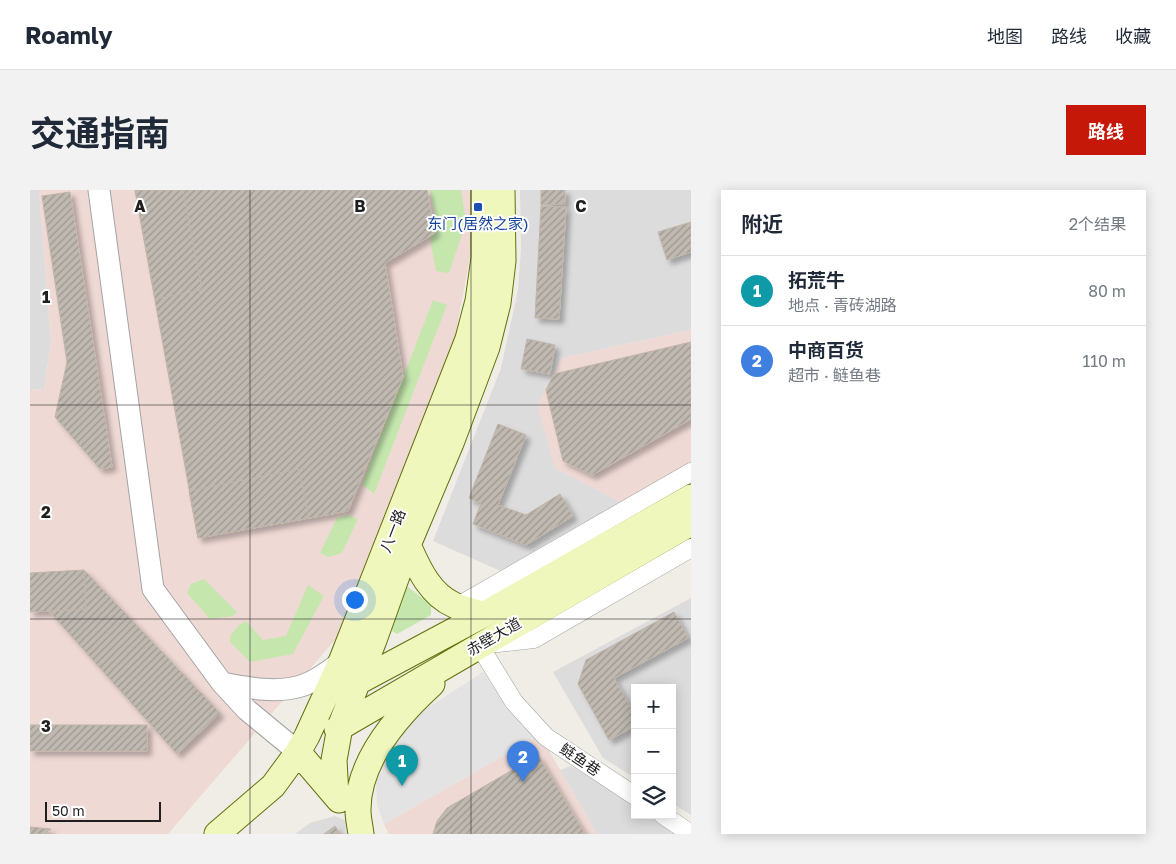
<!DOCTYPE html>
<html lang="zh">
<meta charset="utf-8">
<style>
:root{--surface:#fff;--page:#f2f2f3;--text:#1f2937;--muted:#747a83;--line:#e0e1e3;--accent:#c51809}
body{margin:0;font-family:"Golos Text","Noto Sans SC",sans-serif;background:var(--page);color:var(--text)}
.controls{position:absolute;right:15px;bottom:15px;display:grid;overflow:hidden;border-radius:0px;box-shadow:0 2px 12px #0003}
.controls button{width:45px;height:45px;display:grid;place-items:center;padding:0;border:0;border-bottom:1px solid var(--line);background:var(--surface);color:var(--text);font:25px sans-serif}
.scale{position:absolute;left:15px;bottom:12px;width:116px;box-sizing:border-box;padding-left:5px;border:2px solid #1f1f1f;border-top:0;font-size:14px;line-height:18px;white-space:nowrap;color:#1f1f1f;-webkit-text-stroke:4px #fff;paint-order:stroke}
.you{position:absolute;left:324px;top:409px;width:18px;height:18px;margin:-12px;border:4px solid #fff;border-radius:50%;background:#1a73e8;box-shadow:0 0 0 8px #1a73e833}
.badge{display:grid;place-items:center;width:32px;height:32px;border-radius:50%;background:var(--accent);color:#fff;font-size:16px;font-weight:700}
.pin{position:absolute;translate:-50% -41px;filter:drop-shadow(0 1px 2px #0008)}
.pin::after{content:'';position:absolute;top:26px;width:18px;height:15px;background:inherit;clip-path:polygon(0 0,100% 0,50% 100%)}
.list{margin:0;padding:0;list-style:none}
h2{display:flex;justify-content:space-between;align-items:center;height:65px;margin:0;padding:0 20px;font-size:21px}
h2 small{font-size:16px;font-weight:400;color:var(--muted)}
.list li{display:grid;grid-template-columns:32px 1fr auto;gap:15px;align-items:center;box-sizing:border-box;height:70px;padding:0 20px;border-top:1px solid var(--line)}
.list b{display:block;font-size:19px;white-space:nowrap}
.list p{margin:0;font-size:16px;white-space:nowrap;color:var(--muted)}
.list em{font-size:16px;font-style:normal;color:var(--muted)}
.icon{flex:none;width:28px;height:28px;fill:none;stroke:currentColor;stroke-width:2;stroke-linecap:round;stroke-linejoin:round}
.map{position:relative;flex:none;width:661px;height:644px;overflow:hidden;border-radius:0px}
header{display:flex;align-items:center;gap:30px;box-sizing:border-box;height:70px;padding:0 25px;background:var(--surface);border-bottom:1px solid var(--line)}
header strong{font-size:24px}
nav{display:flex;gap:28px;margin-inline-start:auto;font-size:18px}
.intro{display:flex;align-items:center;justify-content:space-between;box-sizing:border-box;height:120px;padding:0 30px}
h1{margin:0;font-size:35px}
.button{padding:12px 22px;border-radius:0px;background:var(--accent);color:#fff;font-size:18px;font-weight:700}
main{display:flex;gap:30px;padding:0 30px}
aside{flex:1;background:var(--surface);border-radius:0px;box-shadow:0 2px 12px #0003}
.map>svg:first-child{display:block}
</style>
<header>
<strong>Roamly</strong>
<nav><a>地图</a><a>路线</a><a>收藏</a></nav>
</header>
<div class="intro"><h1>交通指南</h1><a class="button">路线</a></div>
<main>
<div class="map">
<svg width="661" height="644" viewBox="0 0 661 644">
<defs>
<pattern id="building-hatch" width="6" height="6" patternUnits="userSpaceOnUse" patternTransform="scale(1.25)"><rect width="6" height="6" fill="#c0b9b2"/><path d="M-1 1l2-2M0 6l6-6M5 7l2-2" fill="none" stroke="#9b9690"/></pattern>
<filter id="shadow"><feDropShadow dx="4.5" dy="4.5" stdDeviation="2.5" flood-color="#0004"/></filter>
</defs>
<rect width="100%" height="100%" fill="#efede5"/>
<!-- residential -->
<path fill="#dddcdc" d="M0,0H9L21,152L14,199L0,200Z
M490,0H661V140L532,168L594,314L475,383L403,351L471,178L488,100L491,59Z
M661,408V625L642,613V498H605V588L573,568L523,482Z
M541,576L605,613V625H626L659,644H567L530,580Z
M305,626L326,635L330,644H265L280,633Z"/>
<!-- commercial -->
<path fill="#efd9d5" d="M9,0H441L445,40L424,153L317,436L138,644H0V200L14,199L21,152Z
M661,140V278L594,314L525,278L507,216L532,168Z
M510,545L567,644H359L354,634Z"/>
<!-- grass -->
<path fill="#c5e7ae" d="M400,0H431L436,33L419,83L406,81L400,49L406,32Z
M403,110L417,115L344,304L332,294Z
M318,325L328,329L312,363L298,367L290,363L307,328Z
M174,389L207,422L203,426L180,429L157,403L161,394Z
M278,395L294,406L263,464L220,472L200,452V446L209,435L216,431L233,450L256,446Z
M378,397L401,415V425L367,444L356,437L372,399Z"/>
<!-- parking -->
<path fill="#e3e3e3" d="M453,482L480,520L510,545L354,634L347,615L346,592L361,557L388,524Z"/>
<!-- building -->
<path fill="url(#building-hatch)" stroke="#c0b5a8" filter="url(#shadow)" d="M105,0H397L405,43L355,73L373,187L318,321L168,348Z
M105,0H153L172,100L125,109Z
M511,0H535V14L511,15Z
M40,2L82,277L70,279L25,227L37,172L12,6Z
M511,16L536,17L529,129L505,128Z
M661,32V62L637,70L628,42Z
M497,149L525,155L520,184L491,179Z
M661,152V229L562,285L533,271L516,200L524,184Z
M468,234L496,245L468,315L496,325L530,304L543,326L496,355L443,334L451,313L439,308Z
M269,279L279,328L168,348L159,301Z
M54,380L56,419L0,422V383Z
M54,380L190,523L147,564L19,421L56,419Z
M644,422L658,448L584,488L605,525V536L579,550L548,494L556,470Z
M0,535H117V561H0Z
M508,565L555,644H403L407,631L417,618Z
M305,636L310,644H294Z
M0,637L21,639L14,644H0Z"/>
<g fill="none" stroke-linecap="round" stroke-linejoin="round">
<defs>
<path id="minor" d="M428,416L661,282
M605,606L516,547L484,512L449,455L504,449L661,358
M633,625L661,644"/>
<path id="tertiary" d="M69,0L123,399L192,493L217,520L268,562
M192,493C218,498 249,504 274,495C288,490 299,481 311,472"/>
<path id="secondary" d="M378,355C388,377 399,404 424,415C433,419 444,421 453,425
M322,495L453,425L661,307
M307,539L661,333
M268,562L309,610
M306,606L304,570L310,537L344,450L378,355L421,253L457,157L468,113L473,71L472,0
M187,644L243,596L268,562L277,546L311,472L438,149L448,111L454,68V0
M331,644C330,636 328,628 328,621C327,572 368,525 402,494"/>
</defs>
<!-- minor casing -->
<use href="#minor" stroke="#a3a3a3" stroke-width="19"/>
<!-- tertiary casing -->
<use href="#tertiary" stroke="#a3a3a3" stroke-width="23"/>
<!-- secondary casing -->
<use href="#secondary" stroke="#5e720a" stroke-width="27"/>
<!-- minor -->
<use href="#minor" stroke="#fff" stroke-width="18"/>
<!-- tertiary -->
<use href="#tertiary" stroke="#fff" stroke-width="21"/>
<!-- secondary -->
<use href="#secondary" stroke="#eff7bc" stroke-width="25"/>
</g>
<!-- grid -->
<path fill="none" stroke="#1f1f1f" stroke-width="1" stroke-opacity="0.55" d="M220,0V644M441,0V644M0,215H661M0,429H661"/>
<!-- markers -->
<rect fill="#1a4fb4" stroke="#fff" stroke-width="2" x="443" y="12" width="10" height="10" rx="2.5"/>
<g text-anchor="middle" stroke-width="4" stroke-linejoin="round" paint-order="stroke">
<!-- transit labels -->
<g font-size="15" fill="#164399" stroke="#fff">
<text x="448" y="39">东门(居然之家)</text>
</g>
<!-- street labels -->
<g font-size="15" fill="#1f1f1f" stroke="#fff">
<text transform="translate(363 341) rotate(-69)" y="5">八一路</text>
<text transform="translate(464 447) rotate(-30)" y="5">赤壁大道</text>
<text transform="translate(550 570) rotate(34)" y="5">鲢鱼巷</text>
</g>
</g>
<g font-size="16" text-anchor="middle" font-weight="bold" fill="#1f1f1f" stroke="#fff" stroke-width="4" stroke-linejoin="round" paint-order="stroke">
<text x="110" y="22">A</text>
<text x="330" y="22">B</text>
<text x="551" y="22">C</text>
<text x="16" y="113">1</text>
<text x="16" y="328">2</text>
<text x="16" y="542">3</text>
</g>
</svg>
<div class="controls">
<button>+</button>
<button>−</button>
<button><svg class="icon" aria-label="layers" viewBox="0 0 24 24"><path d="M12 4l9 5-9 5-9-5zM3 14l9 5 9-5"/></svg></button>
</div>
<div class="scale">50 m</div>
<div class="you"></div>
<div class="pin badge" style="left:372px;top:596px;background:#0f9aa8">1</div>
<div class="pin badge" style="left:493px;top:592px;background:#3f7fe0">2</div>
</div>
<aside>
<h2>附近<small>2个结果</small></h2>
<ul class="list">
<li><span class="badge" style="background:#0f9aa8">1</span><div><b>拓荒牛</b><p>地点 · 青砖湖路</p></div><em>80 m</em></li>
<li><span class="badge" style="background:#3f7fe0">2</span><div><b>中商百货</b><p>超市 · 鲢鱼巷</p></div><em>110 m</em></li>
</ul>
</aside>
</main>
